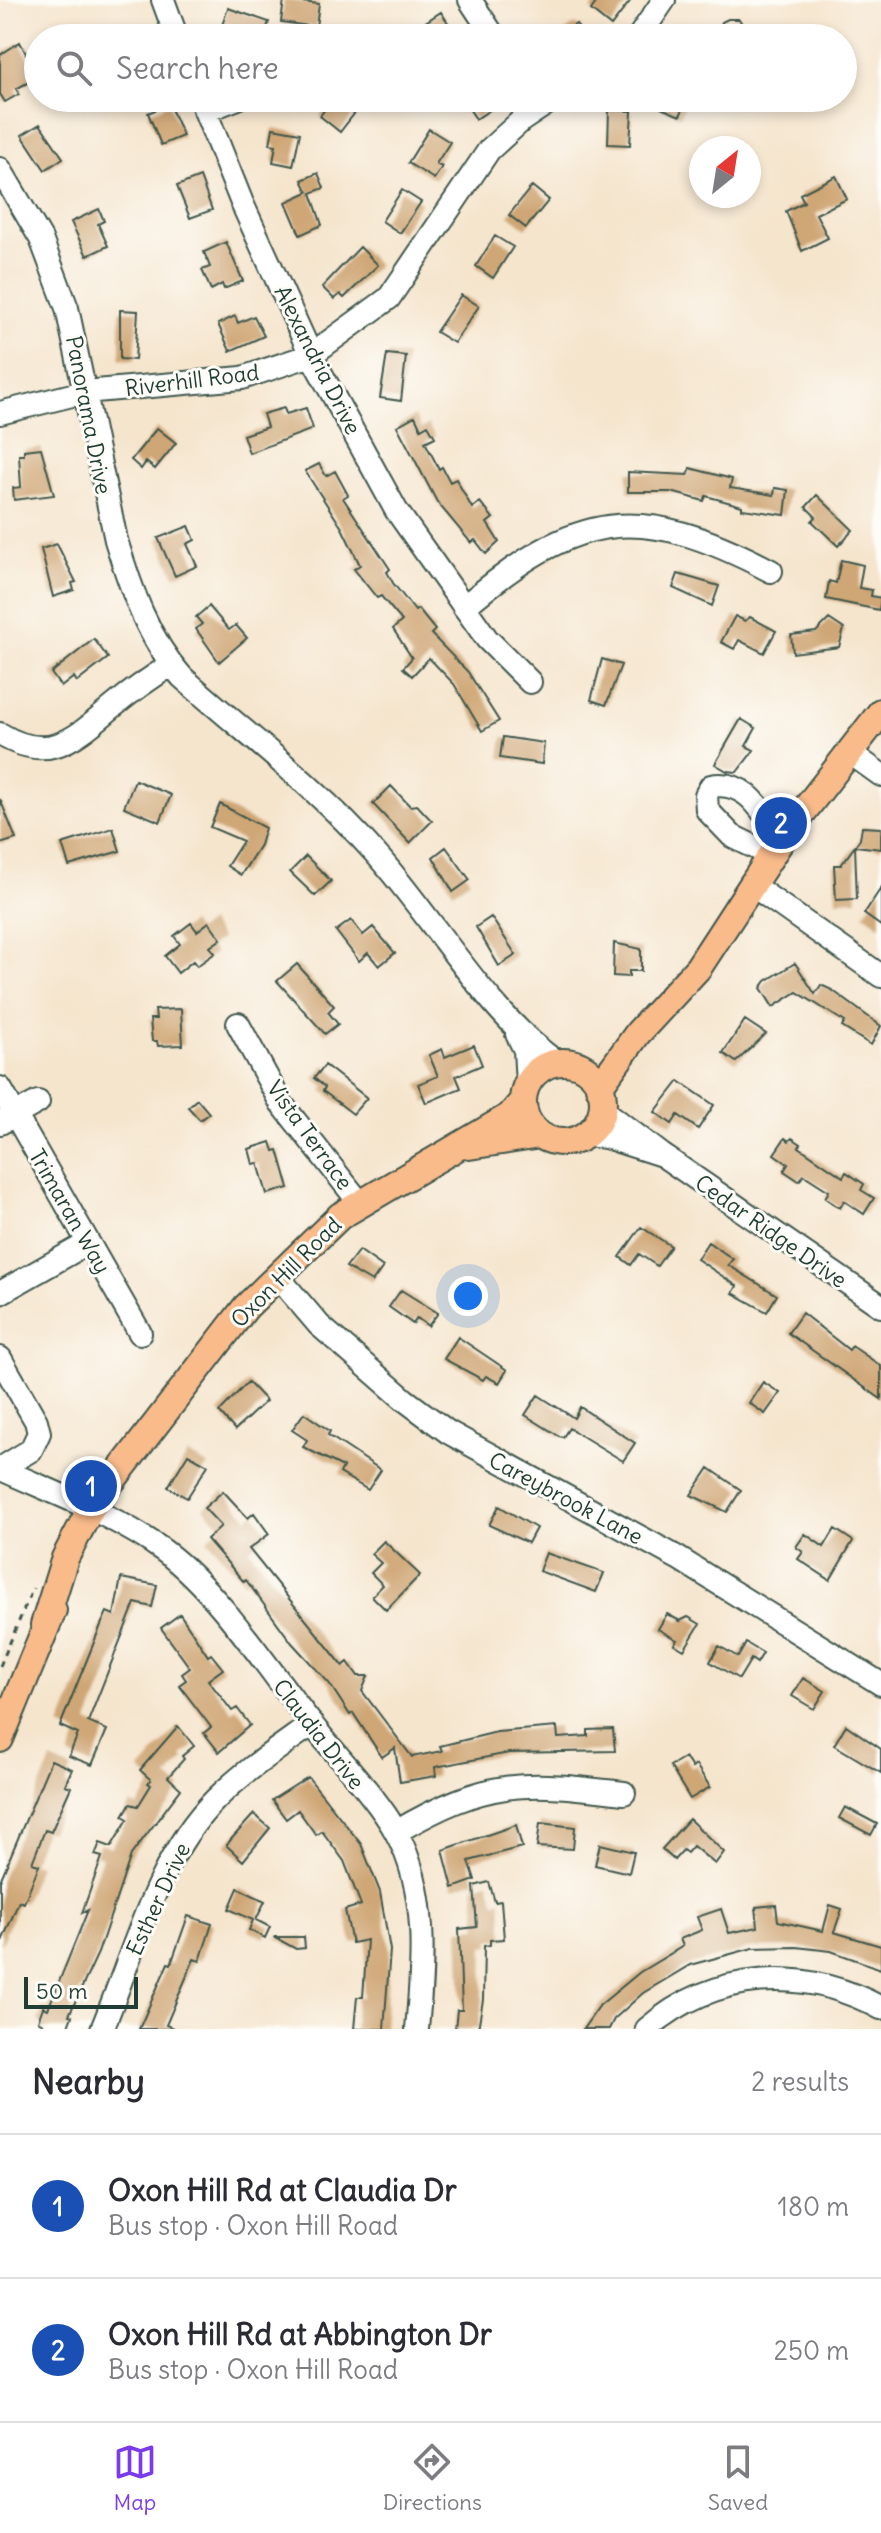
<!DOCTYPE html>
<meta charset="utf-8">
<style>
:root{--surface:#fff;--page:#f7f7f7;--text:#2b2b33;--muted:#7c7c81;--line:#e1e1e2;--accent:#7c3aed}
body{margin:0;font-family:Delius,sans-serif;background:var(--page);color:var(--text)}
.compass{position:absolute;left:689px;top:136px;width:72px;height:72px;border-radius:50%;background:var(--surface);box-shadow:0 4px 12px #0003;rotate:30deg}
.scale{position:absolute;left:24px;bottom:20px;width:114px;box-sizing:border-box;padding-left:8px;border:4px solid #1f3d34;border-top:0;font-size:22px;line-height:28px;white-space:nowrap;color:#1f3d34;-webkit-text-stroke:6px #fdfcf7;paint-order:stroke}
.you{position:absolute;left:468px;top:1296px;width:28px;height:28px;margin:-20px;border:6px solid #fff;border-radius:50%;background:#1a73e8;box-shadow:0 0 0 12px #1a73e833}
.badge{display:grid;place-items:center;width:52px;height:52px;border-radius:50%;background:var(--accent);color:#fff;font-size:26px;font-weight:700}
.pin{position:absolute;translate:-50% -50%;border:4px solid #fff;box-shadow:0 2px 8px #0006}
.list{margin:0;padding:0;list-style:none}
h2{display:flex;justify-content:space-between;align-items:center;height:104px;margin:0;padding:0 32px;font-size:34px}
h2 small{font-size:26px;font-weight:400;color:var(--muted)}
.list li{display:grid;grid-template-columns:52px 1fr auto;gap:24px;align-items:center;box-sizing:border-box;height:144px;padding:0 32px;border-top:2px solid var(--line)}
.list b{display:block;font-size:30px;white-space:nowrap}
.list p{margin:0;font-size:26px;white-space:nowrap;color:var(--muted)}
.list em{font-size:26px;font-style:normal;color:var(--muted)}
.icon{flex:none;width:44px;height:44px;fill:none;stroke:currentColor;stroke-width:2;stroke-linecap:round;stroke-linejoin:round}
.map{position:relative;flex:none;width:881px;height:2029px;overflow:hidden}
.search{position:absolute;background:var(--surface);box-shadow:0 4px 12px #0003;left:24px;right:24px;top:24px;height:88px;display:flex;align-items:center;gap:20px;box-sizing:border-box;padding:0 28px;border-radius:44px;color:var(--muted);font-size:30px}
.sheet{height:392px;background:var(--surface)}
nav{display:flex;justify-content:space-around;align-items:center;box-sizing:border-box;height:112px;border-top:2px solid var(--line);background:var(--surface);font-size:22px;color:var(--muted)}
nav a{display:grid;justify-items:center;gap:4px}
nav .on{color:var(--accent)}
.map>svg:first-child{display:block}
</style>
<div class="map">
<svg width="881" height="2029" viewBox="0 0 881 2029">
<rect width="100%" height="100%" fill="#fdfcf7"/>
<filter id="ink" filterUnits="userSpaceOnUse"><feTurbulence type="fractalNoise" baseFrequency=".0125" numOctaves="2"/><feDisplacementMap in="SourceGraphic" scale="16" xChannelSelector="R" yChannelSelector="G"/><feConvolveMatrix kernelMatrix="1 2 1 2 8 2 1 2 1" color-interpolation-filters="sRGB"/></filter>
<filter id="wash" filterUnits="userSpaceOnUse"><feTurbulence type="fractalNoise" baseFrequency=".006" numOctaves="4" result="noise"/><feDisplacementMap in="SourceGraphic" scale="32" xChannelSelector="R" yChannelSelector="G"/><feGaussianBlur stdDeviation="1.8" result="paint"/><feColorMatrix in="noise" values="0 0 0 0 0 0 0 0 0 0 0 0 0 0 0 0 0 1.4 0 .05"/><feComposite in="paint" operator="in"/></filter>
<g filter="url(#wash)">
<rect width="100%" height="100%" fill="#f5e5cd"/>
<g id="blocks">
<!-- building -->
<path fill="#cfa675" d="M284,0L319,4L316,27L281,22Z
M598,0H631L611,26L591,10Z
M228,8L269,22L263,38L236,33L231,38L219,34Z
M441,12L458,38H401Z
M728,19H739L751,38H715L722,22Z
M576,24L585,38H555Z
M20,42L38,77L16,89L19,94L5,102L0,94V55Z
M341,98H352L361,105L340,132L320,116L329,103L334,107Z
M462,98H491L496,106L476,119Z
M660,98H688L680,116L661,108Z
M169,104L183,136L161,145L148,113Z
M609,110L632,111L630,145L608,144Z
M40,124L63,158L45,170L22,135Z
M273,128L300,133L293,166L273,162L276,145L270,144Z
M429,129L450,142L436,164L442,167L434,179L408,163Z
M318,173L324,188L311,193L322,225L300,235L286,202L308,192L302,180Z
M836,176L847,199L816,214L828,238L802,251L786,211L804,202L800,194Z
M200,177L212,210L190,218L177,186Z
M532,186L549,200L526,228L509,215Z
M402,190L421,202L400,233L382,221Z
M99,209L104,221L98,224L108,246L87,256L71,222Z
M495,236L513,247L493,278L476,266Z
M226,242L243,281L224,289L222,284L211,290L202,270L210,267L204,252Z
M360,247L378,265L344,298L340,294L334,299L322,287Z
M461,295L479,306L454,343L436,332Z
M120,310L138,311L135,360L120,359Z
M235,316L238,323L254,316L264,336L230,351L218,324Z
M387,354L406,356L401,401L380,398Z
M284,408L286,414L306,408L313,429L249,453L243,435L267,427L263,414Z
M415,416L421,429L428,425L435,437L425,442L439,469L442,467L450,482L456,479L472,508L480,502L493,518L487,523L499,542L486,554L475,540L471,543L437,502L397,426Z
M157,428L176,443L155,469L146,462L141,469L131,460Z
M41,448L54,495L14,500L13,488L21,487L19,455H24V450Z
M319,464L326,476L335,471L348,495L343,498L390,569L387,572L393,583L415,611L418,609L435,630L431,634L468,672L499,721L482,731L454,684L429,658L412,676L403,668L412,658L393,629L402,621L381,596L377,598L354,569L360,565L342,528L305,471Z
M690,468L732,479L730,488L774,495L775,488L788,490L785,515L742,509V506L706,496L704,501L671,492H628V472L688,475Z
M817,495L853,530L838,546L812,521L816,517L806,507Z
M189,526L195,540L187,544L197,566L175,576L158,538Z
M57,544L76,582L72,583L74,590L53,597L41,549Z
M841,560L863,565L859,588L872,590L871,596L881,598L879,610L826,599L829,581L836,583Z
M678,574L719,586L712,606L673,588Z
M209,606L229,630L236,625L247,638L219,662L196,629L202,624L196,617Z
M735,616L745,621L750,617L776,631L764,653L739,640L734,649L721,642Z
M829,619L844,629L839,647L793,653L791,635L816,632Z
M94,639L108,658L77,682L74,677L61,687L51,673Z
M602,659L621,665L606,705L591,700Z
M741,719L756,728L746,746L754,750L737,772L727,771L715,764Z
M503,737L544,743L542,764L500,758Z
M135,780L171,795L160,822L124,807Z
M391,786L410,806L417,805L432,821L410,843L373,804Z
M0,799L16,839L0,844Z
M220,804L265,828L260,845L241,875L227,866L243,841L210,827Z
M862,827L881,828V849L855,846L857,899L836,900L834,865H841L860,839Z
M113,828L120,851L69,866L62,844Z
M446,847L470,880L453,892L433,857Z
M306,856L331,881L315,896L290,872Z
M881,888V926L864,914Z
M491,917L516,955L499,966L476,927Z
M351,920L363,935L373,927L395,953L379,966L368,953L359,961L336,931Z
M209,922L221,939L210,947L215,953L197,966L193,961L178,973L165,956L180,944L174,936L191,923L197,931Z
M614,943L641,949V971H629V977L613,976Z
M795,963L815,994L821,985L832,990L881,1026L871,1045L842,1027L845,1022L797,992L773,1007L761,988L766,981Z
M297,964L334,1006L328,1012L338,1024L325,1034L277,981Z
M181,1009L183,1045L158,1046L157,1041H152L150,1019H156L155,1010Z
M745,1020L766,1034L736,1062L723,1053Z
M474,1045L482,1065L456,1076L461,1088L426,1103L418,1084L438,1076L429,1055L442,1049L445,1057Z
M325,1065L367,1098L353,1114L323,1091L325,1087L314,1078Z
M679,1081L714,1105L698,1129L678,1115L672,1124L655,1112Z
M197,1099L209,1113L200,1120L188,1107Z
M785,1138L789,1141L792,1138L801,1144L799,1147L843,1177L846,1172L864,1184L861,1190L874,1198L864,1214L844,1201L840,1208L825,1198L829,1191L804,1175L799,1181L784,1171L788,1164L774,1154Z
M271,1142L274,1151L278,1150L289,1188L267,1194L258,1163L253,1164L249,1149Z
M641,1227L671,1246L657,1266L639,1254L631,1265L620,1257Z
M708,1242L733,1259L728,1265L777,1295L767,1312L733,1293L737,1286L697,1259Z
M359,1250L383,1267L372,1282L346,1267Z
M401,1290L438,1313L428,1326L417,1318L413,1324L389,1307Z
M802,1313L849,1350L852,1346L881,1366V1399L788,1333Z
M458,1337L507,1370L499,1383L486,1376L483,1380L444,1359Z
M248,1382L266,1401L235,1430L219,1412Z
M763,1382L780,1393L765,1414L749,1403Z
M538,1395L574,1418L580,1407L635,1443L623,1461L569,1428L563,1437L559,1436L525,1415Z
M304,1413L330,1431L328,1435L381,1470L368,1490L340,1473L343,1467L303,1447L307,1440L292,1430Z
M188,1454L208,1465L187,1498L168,1487Z
M709,1468L741,1490L727,1512L691,1495Z
M223,1491L248,1518L254,1513L269,1534L249,1549L343,1666L348,1662L358,1676H368L362,1691L412,1757L442,1751L440,1746L497,1732L557,1727L558,1738L588,1736V1730L613,1729L615,1751L509,1753L435,1767L436,1776L400,1782L395,1748L382,1757L353,1713L350,1715L329,1683L292,1643L246,1580L244,1582L207,1539L221,1526L204,1508Z
M499,1506L536,1528L528,1543L489,1525Z
M835,1529L853,1541L830,1580L798,1559L803,1552L796,1547L805,1534L824,1547Z
M384,1541L420,1575L386,1610L372,1596L383,1585L371,1573L381,1563L371,1554Z
M546,1553L604,1573L596,1592L539,1571Z
M121,1578L157,1585L152,1607L135,1603L88,1722L107,1730L92,1765L69,1756L78,1734L60,1726L101,1625L107,1612L114,1615Z
M180,1614L208,1656L211,1654L223,1669L208,1680L232,1711L237,1708L250,1725L219,1752L204,1733L211,1727L179,1685L186,1680L182,1674L190,1668L161,1628Z
M667,1614L680,1621L688,1617L700,1624L684,1650L674,1644L677,1640L658,1629Z
M746,1643L763,1653L757,1663L751,1659L739,1679L710,1662L719,1646L738,1657Z
M803,1678L825,1691L814,1709L792,1696Z
M846,1725L881,1749V1773L834,1745Z
M178,1726L194,1746L182,1756L184,1759L168,1777L181,1789L131,1855L98,1953L69,2015L72,2016L67,2029H41L43,2024L38,2021L43,2007L48,2009L88,1910L82,1913L102,1857L95,1855L100,1843L111,1847L128,1819L123,1816L130,1804L138,1806L151,1785L148,1783L151,1780L140,1770Z
M685,1757L692,1768L696,1765L710,1787L690,1799L670,1766Z
M51,1760L72,1769L65,1785L71,1787L51,1832L45,1830L32,1863L39,1865L24,1903L19,1901L0,1946V1881Z
M308,1777L361,1844L380,1892L390,1950L384,2029H354L357,1997H363L367,1940L352,1943L345,1910L361,1905L344,1861L322,1831L316,1835L298,1810L286,1819L272,1800Z
M845,1807L877,1824L871,1835L839,1818Z
M254,1814L270,1828L243,1861L226,1845Z
M689,1819L724,1852L715,1864L693,1846L687,1853L683,1850L674,1860L662,1849Z
M540,1823L575,1827L573,1849L537,1847Z
M516,1825L522,1847L469,1861L475,1880L453,1888L443,1850Z
M600,1844L634,1852L629,1873L595,1865Z
M489,1882L495,1902L501,1901L504,1939L490,1940V1945L484,1946L483,2000L478,2029H455L457,2010H462L459,1929L477,1927L474,1886Z
M238,1888L265,1901L256,1920L270,1927L265,1938L249,1930L253,1920L229,1909Z
M776,1905L778,1921L823,1931L830,1905L842,1909L834,1932L881,1946V1969L831,1951L796,1947L753,1948L690,1965L643,1993L614,2019L609,2029H583L600,2005L640,1972L683,1946L680,1939L702,1930L697,1917L721,1909L729,1933L758,1927L756,1907Z
M188,1916L212,1924L200,1961L194,1959L166,2025L175,2029H139L168,1963L171,1964Z
M274,1937H304L305,1948L296,1949Z"/>
</g>
</g>
<g filter="url(#ink)">
<use href="#blocks" fill-opacity="0" stroke="#3f564b" stroke-width="2"/>
<g fill="none" stroke-linecap="round" stroke-linejoin="round">
<defs>
<path id="minor" d="M163,0L177,38
M470,0L495,38
M638,38L664,0
M200,98L242,203L311,355L396,510L487,639L530,682
M205,111L238,98
M0,169L41,239L67,308L116,540C131,589 148,639 182,677C247,735 317,787 375,853C432,916 489,1016 558,1063
M0,413L84,392L242,378L311,355L389,298L489,150L522,120L555,98
M464,607C577,511 638,501 771,571
M0,734C51,765 76,737 115,705C133,690 152,677 171,665
M849,752L881,775
M771,855L732,836L707,810L706,795L711,786C747,779 763,813 782,839
M752,885L881,976
M238,1024L281,1103L360,1203
M517,1034L525,1050L527,1083
M0,1088L140,1333
M0,1123L38,1102
M586,1135L606,1137L662,1155L602,1109
M662,1155L881,1306
M278,1277L319,1325L405,1400L448,1432L678,1558L881,1684
M0,1293L88,1243
M0,1358L36,1421L39,1433L31,1450L0,1469
M1,1469C56,1494 115,1515 164,1551C219,1592 270,1672 314,1727C337,1756 379,1800 396,1832C429,1892 423,1964 417,2029
M396,1832C488,1778 523,1781 624,1793
M102,2029C134,1953 156,1859 215,1800C244,1771 279,1748 312,1724
M647,2029C715,1970 804,1966 881,2008"/>
<path id="major" d="M523 1102a40 40 0 1 1 80 0a40 40 0 1 1-80 0Z
M599,1087L638,1033L698,968L782,839L881,712
M469,1146L540,1135
M44,1625L65,1558L91,1508L246,1307L340,1216L510,1116L522,1102
M0,1739L53,1610"/>
</defs>
<!-- minor casing -->
<use href="#minor" stroke="#3f564b" stroke-width="26"/>
<!-- major casing -->
<use href="#major" stroke="#3f564b" stroke-width="30"/>
<!-- path -->
<path stroke="#3f564b" stroke-width="3" stroke-dasharray="6 6" stroke-linecap="butt" d="M0,1666L33,1588"/>
<!-- minor -->
<use href="#minor" stroke="#fff" stroke-width="22"/>
<!-- major -->
<use href="#major" stroke="#fabb8b" stroke-width="26"/>
</g>
</g>
<g text-anchor="middle" stroke-width="6" stroke-linejoin="round" paint-order="stroke">
<!-- street labels -->
<g font-size="22" fill="#1f3d34" stroke="#fdfcf7">
<text transform="translate(318 360) rotate(63)" y="8">Alexandria Drive</text>
<text transform="translate(192 380) rotate(-7)" y="8">Riverhill Road</text>
<text transform="translate(89 415) rotate(79)" y="8">Panorama Drive</text>
<text transform="translate(310 1135) rotate(54)" y="8">Vista Terrace</text>
<text transform="translate(70 1211) rotate(60)" y="8">Trimaran Way</text>
<text transform="translate(771 1231) rotate(35)" y="8">Cedar Ridge Drive</text>
<text transform="translate(286 1272) rotate(-45)" y="8">Oxon Hill Road</text>
<text transform="translate(566 1498) rotate(28)" y="8">Careybrook Lane</text>
<text transform="translate(319 1734) rotate(52)" y="8">Claudia Drive</text>
<text transform="translate(158 1899) rotate(-65)" y="8">Esther Drive</text>
</g>
</g>
</svg>
<svg class="compass" viewBox="-18 -18 36 36"><path d="M0-13l5 13h-10z" fill="#e53935"/><path d="M0 13l5-13h-10z" fill="#7c7c81"/></svg>
<div class="scale">50 m</div>
<div class="you"></div>
<div class="pin badge" style="left:91px;top:1486px;background:#1a4fb4">1</div>
<div class="pin badge" style="left:781px;top:823px;background:#1a4fb4">2</div>
<div class="search"><svg class="icon" aria-label="search" viewBox="0 0 24 24"><circle cx="10" cy="10" r="6"/><path d="M15 15l6 6"/></svg>Search here</div>
</div>
<section class="sheet">
<h2>Nearby<small>2 results</small></h2>
<ul class="list">
<li><span class="badge" style="background:#1a4fb4">1</span><div><b>Oxon Hill Rd at Claudia Dr</b><p>Bus stop · Oxon Hill Road</p></div><em>180 m</em></li>
<li><span class="badge" style="background:#1a4fb4">2</span><div><b>Oxon Hill Rd at Abbington Dr</b><p>Bus stop · Oxon Hill Road</p></div><em>250 m</em></li>
</ul>
</section>
<nav>
<a class="on"><svg class="icon" aria-label="map" viewBox="0 0 24 24"><path d="M3 6l6-2 6 2 6-2v14l-6 2-6-2-6 2zM9 4v14M15 6v14"/></svg>Map</a>
<a><svg class="icon" aria-label="directions" viewBox="0 0 24 24"><path d="M12 3l9 9-9 9-9-9zM9 14v-3h6M13 9l2 2-2 2"/></svg>Directions</a>
<a><svg class="icon" aria-label="saved" viewBox="0 0 24 24"><path d="M7 4h10v16l-5-4-5 4z"/></svg>Saved</a>
</nav>
